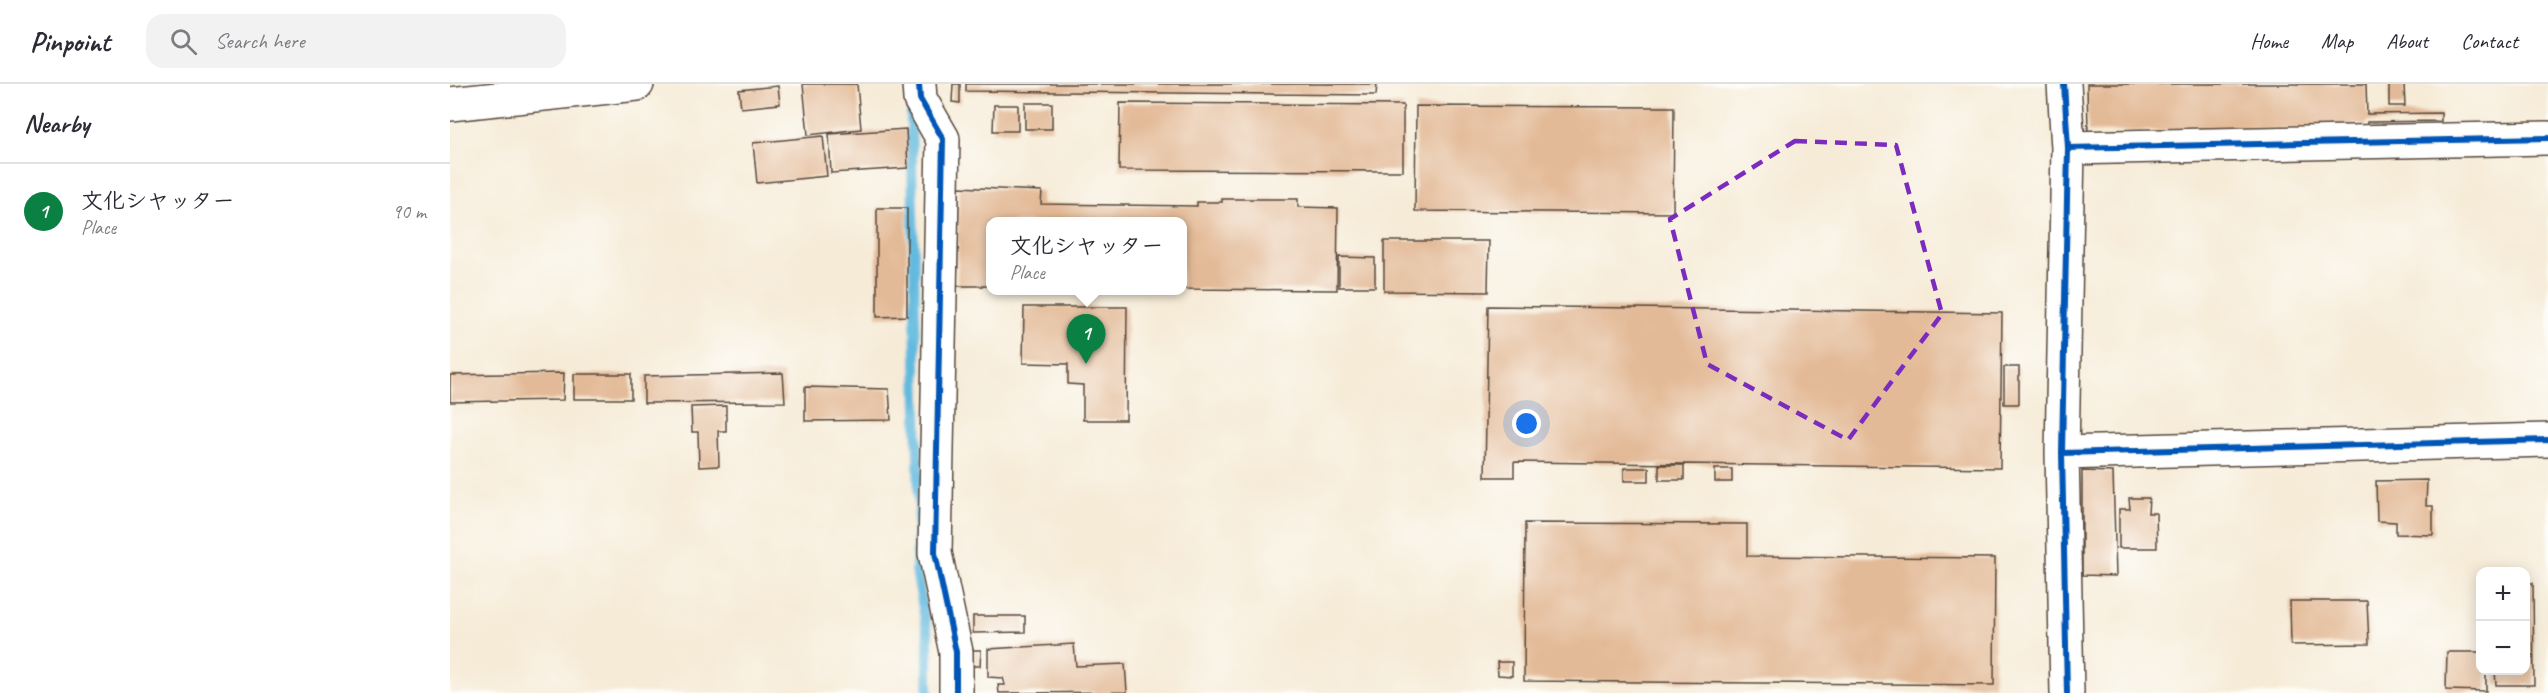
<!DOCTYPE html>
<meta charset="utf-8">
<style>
:root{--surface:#fff;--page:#f2f2f3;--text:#2b2b33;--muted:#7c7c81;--line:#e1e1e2;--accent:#0b8043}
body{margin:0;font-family:Caveat,"Klee One",sans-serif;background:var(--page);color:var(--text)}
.controls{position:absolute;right:18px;bottom:18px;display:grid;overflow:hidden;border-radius:12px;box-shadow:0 3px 15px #0003}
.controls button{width:54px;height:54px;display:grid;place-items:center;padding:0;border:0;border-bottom:2px solid var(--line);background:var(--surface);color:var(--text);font:30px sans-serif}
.you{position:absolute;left:1077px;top:340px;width:21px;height:21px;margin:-15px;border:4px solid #fff;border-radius:50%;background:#1a73e8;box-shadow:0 0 0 9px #1a73e833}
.badge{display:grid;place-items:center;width:39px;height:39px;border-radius:50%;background:var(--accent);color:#fff;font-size:20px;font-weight:700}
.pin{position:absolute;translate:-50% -50px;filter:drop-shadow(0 2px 3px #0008)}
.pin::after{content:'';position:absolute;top:32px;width:21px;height:18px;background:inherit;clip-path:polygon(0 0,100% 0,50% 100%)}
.popup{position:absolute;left:536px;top:133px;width:201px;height:78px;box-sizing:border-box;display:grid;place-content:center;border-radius:12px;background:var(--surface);filter:drop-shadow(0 2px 4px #0005);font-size:20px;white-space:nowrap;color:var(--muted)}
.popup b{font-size:22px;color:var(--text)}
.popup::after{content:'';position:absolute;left:50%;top:100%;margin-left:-12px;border:12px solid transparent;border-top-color:var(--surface)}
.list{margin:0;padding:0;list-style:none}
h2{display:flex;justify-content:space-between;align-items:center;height:78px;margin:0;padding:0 24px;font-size:26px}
h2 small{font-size:20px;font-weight:400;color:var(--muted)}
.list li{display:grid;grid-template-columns:39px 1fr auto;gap:18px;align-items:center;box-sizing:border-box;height:96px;padding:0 24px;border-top:2px solid var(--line)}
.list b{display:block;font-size:22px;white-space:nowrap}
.list p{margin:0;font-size:20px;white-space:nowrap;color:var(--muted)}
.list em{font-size:20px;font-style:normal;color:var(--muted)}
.icon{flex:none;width:33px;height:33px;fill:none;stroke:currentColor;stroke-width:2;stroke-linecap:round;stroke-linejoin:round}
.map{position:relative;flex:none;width:2098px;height:609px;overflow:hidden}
header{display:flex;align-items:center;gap:36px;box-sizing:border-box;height:84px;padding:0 30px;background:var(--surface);border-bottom:2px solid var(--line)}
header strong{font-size:28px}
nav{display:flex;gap:33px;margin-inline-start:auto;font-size:21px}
.search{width:420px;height:54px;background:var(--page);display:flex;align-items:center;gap:15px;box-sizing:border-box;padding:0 21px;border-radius:18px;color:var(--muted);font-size:22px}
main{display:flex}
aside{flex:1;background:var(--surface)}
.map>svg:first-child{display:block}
</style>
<header>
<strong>Pinpoint</strong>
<div class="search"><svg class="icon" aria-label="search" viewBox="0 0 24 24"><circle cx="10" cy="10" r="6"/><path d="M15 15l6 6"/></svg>Search here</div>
<nav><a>Home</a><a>Map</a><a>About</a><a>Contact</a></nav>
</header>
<main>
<aside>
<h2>Nearby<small></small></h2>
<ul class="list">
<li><span class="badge">1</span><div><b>文化シヤッター</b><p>Place</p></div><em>90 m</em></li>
</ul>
</aside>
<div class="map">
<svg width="2098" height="609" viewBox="0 0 2098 609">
<rect width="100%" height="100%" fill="#fdfcf7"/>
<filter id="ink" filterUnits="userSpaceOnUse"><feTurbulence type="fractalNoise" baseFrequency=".0167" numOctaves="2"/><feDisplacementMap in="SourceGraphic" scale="12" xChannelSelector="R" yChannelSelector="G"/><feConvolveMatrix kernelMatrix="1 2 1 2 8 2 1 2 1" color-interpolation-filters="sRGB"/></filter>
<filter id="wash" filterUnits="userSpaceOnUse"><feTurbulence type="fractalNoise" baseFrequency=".008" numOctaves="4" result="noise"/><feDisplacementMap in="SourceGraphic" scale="24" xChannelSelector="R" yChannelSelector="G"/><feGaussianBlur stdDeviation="1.35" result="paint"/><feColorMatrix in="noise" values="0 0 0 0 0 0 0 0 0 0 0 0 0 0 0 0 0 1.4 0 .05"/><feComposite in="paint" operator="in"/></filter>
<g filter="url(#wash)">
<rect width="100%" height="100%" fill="#f6ebd7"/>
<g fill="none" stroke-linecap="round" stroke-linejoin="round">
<!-- stream -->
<path stroke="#62badf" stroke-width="10" d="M461,26L469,424L466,486L478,552V609"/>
</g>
<g id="blocks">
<!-- building -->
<path fill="#e3ba97" d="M353,0H407L411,45L358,51Z
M503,0H510V19L502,18Z
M516,0H927L926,11L516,7Z
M1637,0H1916L1917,30L1991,29V37L1917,38V41H1902V44L1638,48Z
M1939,0H1954L1955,22H1939Z
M328,2L330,20L291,24L289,6Z
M575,19H602V45H575Z
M670,19L953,21V87L669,86Z
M544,21H568V47H543Z
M966,22L1224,23L1223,129L965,127Z
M456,45L458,84L381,89L379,50Z
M373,52L377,92L307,99L303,59Z
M509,103L592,107L591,120L747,122V118H772V115H848V123L888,124L887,206L732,205V138H540V202H507Z
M427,124H457V232L427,233Z
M934,157H1039L1038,208L934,207Z
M889,173L925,174V203H889Z
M1038,222L1552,229L1550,384L1064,378V393H1035Z
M574,223H677L676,336H633V301L618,300V280L573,279Z
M1554,283H1569V320H1554Z
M114,289L113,316L0,318V291Z
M333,289L335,318L194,319V292Z
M124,290H181V315H124Z
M355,303L439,305L441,336L355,337Z
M276,322V347H268L269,382L249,383L248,348H242L241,323Z
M1209,381H1234V396H1209Z
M1174,384H1199V397H1174Z
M1265,385H1282V398H1265Z
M1632,387L1663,388L1666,492L1632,491Z
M1977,396L1976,422H1983V451L1946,450V438L1927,437L1926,397Z
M1679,414H1699L1698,429H1706L1707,464H1669V425H1680Z
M1075,439L1297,440V472L1545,474L1544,601L1074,597Z
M2076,499H2083L2084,601H2046L2045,586H2076Z
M1840,517H1917L1919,560L1841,561Z
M523,532H575V548L523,549Z
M624,560L626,582L675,580L677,608L549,609L548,601H555L553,594L538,593V565Z
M521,566H531L530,582H521Z
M1997,568H2030V586H2036V607L1996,606Z
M1047,578H1062V592L1048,591Z"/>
</g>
</g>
<g filter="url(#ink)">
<use href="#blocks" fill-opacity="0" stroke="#57473a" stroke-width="1.5"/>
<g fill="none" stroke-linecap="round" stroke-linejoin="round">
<defs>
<path id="minor" d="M469,0L470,15L493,55L485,469L506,568V609
M1614,0L1618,64L1612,369L1617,609
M0,20L187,0
M1618,64L2098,54
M1612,369L2098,356"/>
</defs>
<!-- minor casing -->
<use href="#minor" stroke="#57473a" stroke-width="36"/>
<!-- minor -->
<use href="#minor" stroke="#fff" stroke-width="33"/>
<defs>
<path id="cycleway" d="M469,0L470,15L493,55L485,469L506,568V609
M1614,0L1618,64L1612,369L1617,609
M1618,64L2098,54
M1612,369L2098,356"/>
</defs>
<!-- cycleway casing -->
<use href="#cycleway" stroke="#fdfcf7" stroke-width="10"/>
<!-- cycleway -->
<use href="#cycleway" stroke="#0057b8" stroke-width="6"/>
</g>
</g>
<!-- marked area -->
<path fill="none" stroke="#7b2cbf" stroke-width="4.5" stroke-dasharray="12 8" stroke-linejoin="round" d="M1345,57L1446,61L1492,230L1398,356L1257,280L1220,135Z"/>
</svg>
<div class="controls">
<button>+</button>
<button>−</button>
</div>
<div class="you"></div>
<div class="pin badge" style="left:636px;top:280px">1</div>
<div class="popup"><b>文化シヤッター</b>Place</div>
</div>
</main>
